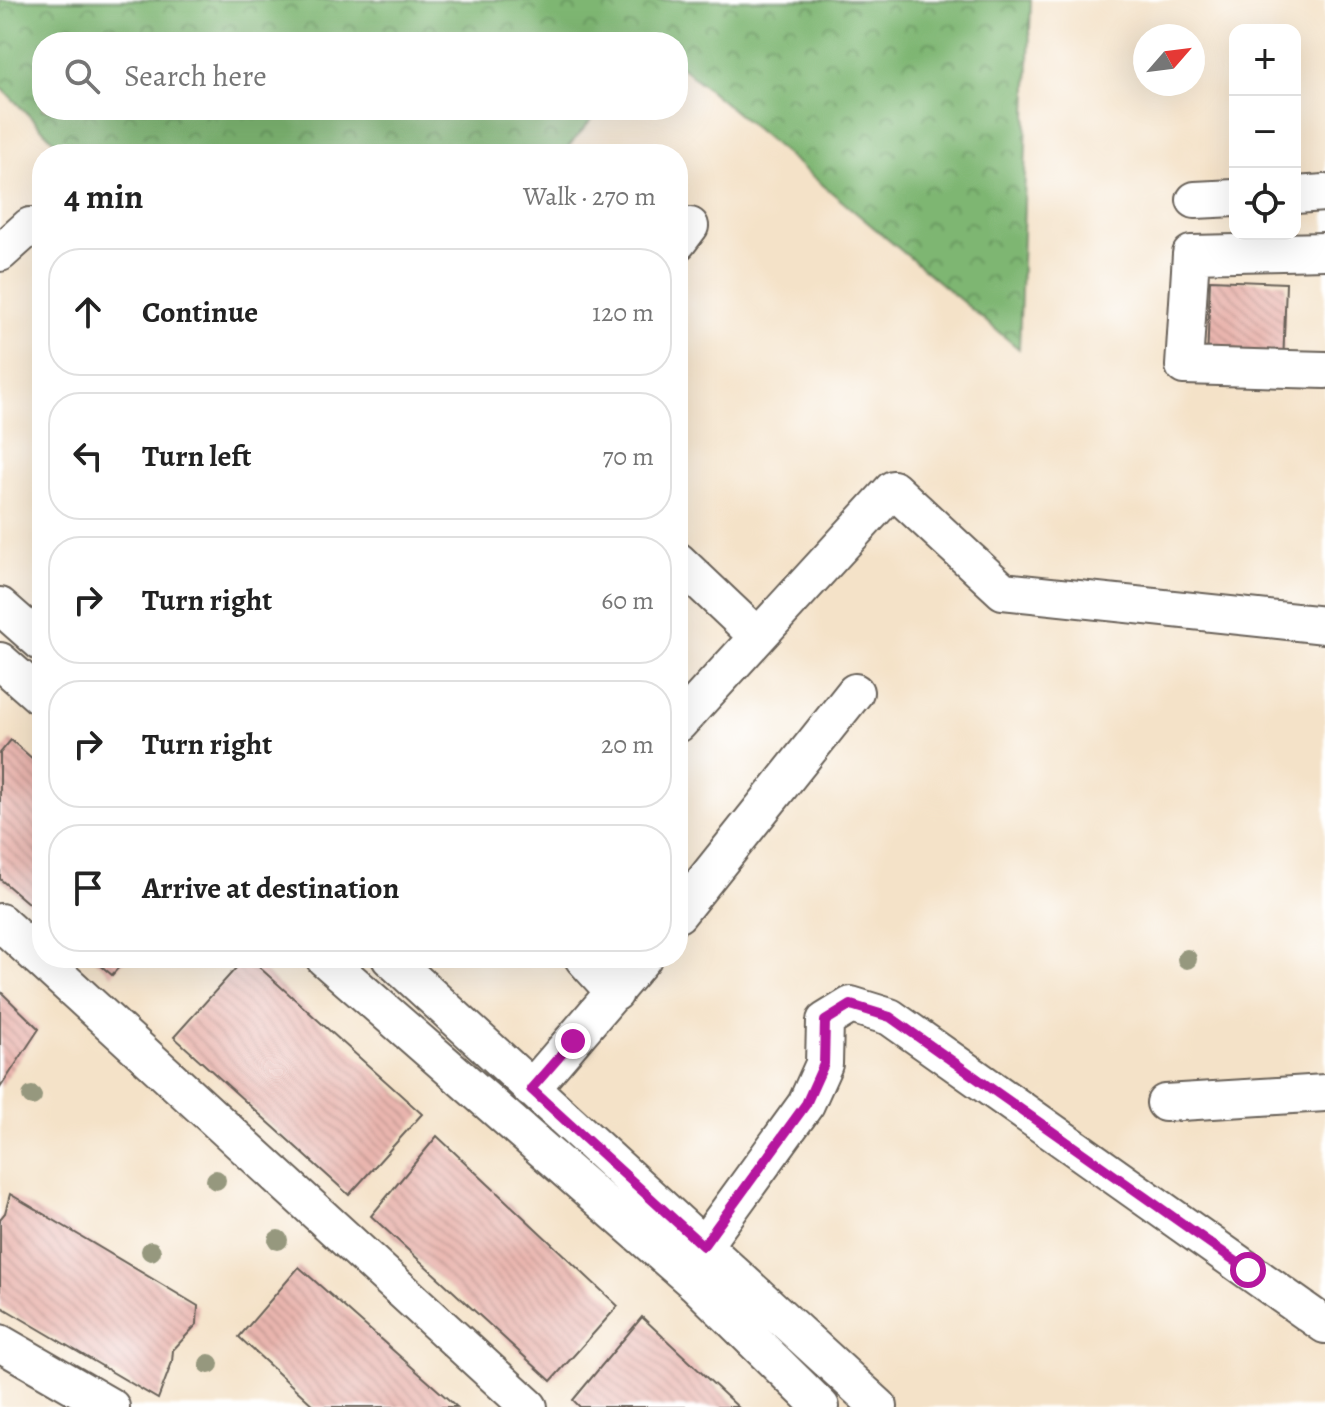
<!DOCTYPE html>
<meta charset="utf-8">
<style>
:root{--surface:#fff;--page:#f2f2f2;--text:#222;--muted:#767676;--line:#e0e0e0}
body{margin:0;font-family:Alegreya,serif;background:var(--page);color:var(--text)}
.controls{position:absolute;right:24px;top:24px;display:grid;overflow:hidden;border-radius:16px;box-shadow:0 8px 32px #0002}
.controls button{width:72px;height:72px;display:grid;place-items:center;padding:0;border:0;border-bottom:2px solid var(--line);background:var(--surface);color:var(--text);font:40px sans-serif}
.compass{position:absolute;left:1133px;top:24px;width:72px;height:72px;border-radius:50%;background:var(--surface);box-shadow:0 8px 32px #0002;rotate:62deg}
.stop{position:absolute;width:24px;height:24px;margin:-18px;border:6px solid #b5179e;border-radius:50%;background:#fff}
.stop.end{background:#b5179e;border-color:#fff;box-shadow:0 2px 8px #0008}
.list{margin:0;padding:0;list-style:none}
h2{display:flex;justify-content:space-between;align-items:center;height:104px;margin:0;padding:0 32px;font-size:34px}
h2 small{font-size:26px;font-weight:400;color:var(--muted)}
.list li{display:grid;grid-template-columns:52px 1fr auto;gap:24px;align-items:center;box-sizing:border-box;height:128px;margin:0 16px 16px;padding:0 16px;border:2px solid var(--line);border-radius:32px}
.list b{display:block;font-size:30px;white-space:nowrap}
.list em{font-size:26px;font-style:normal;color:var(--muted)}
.icon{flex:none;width:44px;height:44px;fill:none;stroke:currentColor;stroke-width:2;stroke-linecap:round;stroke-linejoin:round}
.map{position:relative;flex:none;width:1325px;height:1407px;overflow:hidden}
.search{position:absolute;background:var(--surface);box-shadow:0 8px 32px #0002;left:32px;top:32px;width:656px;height:88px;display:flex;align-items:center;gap:20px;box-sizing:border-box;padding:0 28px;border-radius:32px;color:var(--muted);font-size:30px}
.panel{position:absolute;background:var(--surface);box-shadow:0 8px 32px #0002;left:32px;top:144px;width:656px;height:824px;border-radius:32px}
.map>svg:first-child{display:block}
</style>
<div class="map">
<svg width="1325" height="1407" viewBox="0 0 1325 1407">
<defs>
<pattern id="forest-crowns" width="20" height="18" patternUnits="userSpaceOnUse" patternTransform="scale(2)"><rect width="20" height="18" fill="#7eb672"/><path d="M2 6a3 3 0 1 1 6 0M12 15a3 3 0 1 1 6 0" fill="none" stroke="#66935d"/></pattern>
<pattern id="building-back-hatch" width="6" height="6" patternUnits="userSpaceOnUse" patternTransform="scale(2)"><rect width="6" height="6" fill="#e9b5ae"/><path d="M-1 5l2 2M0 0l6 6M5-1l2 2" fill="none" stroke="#c79b95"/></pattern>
</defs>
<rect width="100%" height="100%" fill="#fff"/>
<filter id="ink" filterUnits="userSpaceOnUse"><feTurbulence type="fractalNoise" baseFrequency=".0125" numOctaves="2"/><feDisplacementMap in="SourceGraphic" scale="16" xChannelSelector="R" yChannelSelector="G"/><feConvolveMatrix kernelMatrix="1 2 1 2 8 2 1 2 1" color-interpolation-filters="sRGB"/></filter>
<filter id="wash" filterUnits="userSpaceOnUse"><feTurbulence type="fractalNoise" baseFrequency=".006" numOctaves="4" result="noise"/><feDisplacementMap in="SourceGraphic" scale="32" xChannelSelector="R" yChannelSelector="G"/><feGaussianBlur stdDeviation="1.8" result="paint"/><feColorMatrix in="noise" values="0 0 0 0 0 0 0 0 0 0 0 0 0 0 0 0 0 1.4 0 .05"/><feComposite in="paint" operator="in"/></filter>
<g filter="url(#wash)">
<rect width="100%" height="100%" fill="#f4e2c8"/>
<!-- forest -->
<path fill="url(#forest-crowns)" stroke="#4d6947" stroke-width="2" d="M0,0H1031L1019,349L678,64V42H42V110H600L562,154H67L0,86Z"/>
<g id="blocks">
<!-- building -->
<path fill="url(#building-back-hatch)" d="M1210,280L1286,283L1283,366L1207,363Z
M11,740L42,767V915L0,879V753Z
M92,958H127L112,975Z
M245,958H249L422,1114L349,1195L174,1037Z
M0,991L39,1029L0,1088Z
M437,1136L618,1306L551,1381L371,1216Z
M10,1194L198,1306L197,1324L173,1350L172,1362L158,1399L0,1306V1219L5,1213Z
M299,1267L457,1407H315L239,1337Z
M642,1317L738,1407H580L573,1400Z"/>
</g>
</g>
<g filter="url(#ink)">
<use href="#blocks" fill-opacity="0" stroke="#686158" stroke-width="2"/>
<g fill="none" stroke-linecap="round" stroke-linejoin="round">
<defs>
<path id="minor" d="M1295,195L1325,193
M1195,200L1235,198
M678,242L690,226
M1325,251L1191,254L1184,366L1325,370
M0,253L30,226
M678,561L757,636
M0,606L42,643
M0,661L42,698
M678,724L893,489L1003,591L1325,625
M678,914L855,692
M0,922L529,1407
M324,958L696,1284L821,1407
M390,958L879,1407
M583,958L615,993
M531,1089L643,958
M1165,1103L1325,1093
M703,1246L806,1104L824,1064L825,1021L851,1005L890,1017L1325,1325
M0,1343L111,1407"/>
</defs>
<!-- minor casing -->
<use href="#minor" stroke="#686158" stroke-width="40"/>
<!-- minor -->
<use href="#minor" stroke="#fff" stroke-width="36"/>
</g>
<!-- trees -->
<g fill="#96987e">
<circle cx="1187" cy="959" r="10"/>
<circle cx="32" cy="1096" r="10"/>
<circle cx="216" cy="1180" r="10"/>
<circle cx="278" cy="1240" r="10"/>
<circle cx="151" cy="1251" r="10"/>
<circle cx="209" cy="1364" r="10"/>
</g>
</g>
<g fill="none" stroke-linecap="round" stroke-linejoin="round" filter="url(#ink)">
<!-- route -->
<path stroke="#b5179e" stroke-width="10" d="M573,1041L531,1089L703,1246L806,1104L824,1064L825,1021L851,1005L890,1017L1248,1270"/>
</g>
</svg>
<div class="controls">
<button>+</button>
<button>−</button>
<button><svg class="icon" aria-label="locate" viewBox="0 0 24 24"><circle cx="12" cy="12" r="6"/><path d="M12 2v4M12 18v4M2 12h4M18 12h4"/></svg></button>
</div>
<svg class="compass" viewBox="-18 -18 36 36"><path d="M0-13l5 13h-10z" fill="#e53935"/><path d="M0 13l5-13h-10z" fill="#767676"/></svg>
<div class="stop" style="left:1248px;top:1270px"></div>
<div class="stop end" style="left:573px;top:1041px"></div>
<div class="search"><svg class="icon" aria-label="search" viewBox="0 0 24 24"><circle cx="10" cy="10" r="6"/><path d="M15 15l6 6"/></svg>Search here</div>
<section class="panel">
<h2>4 min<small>Walk · 270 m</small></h2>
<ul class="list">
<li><svg class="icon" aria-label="ahead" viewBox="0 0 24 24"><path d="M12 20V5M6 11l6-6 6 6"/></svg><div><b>Continue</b></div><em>120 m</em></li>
<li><svg class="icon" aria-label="left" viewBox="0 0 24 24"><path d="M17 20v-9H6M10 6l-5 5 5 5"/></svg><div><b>Turn left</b></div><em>70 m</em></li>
<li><svg class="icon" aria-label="right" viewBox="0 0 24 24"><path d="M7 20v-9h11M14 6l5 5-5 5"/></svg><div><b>Turn right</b></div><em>60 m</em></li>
<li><svg class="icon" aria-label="right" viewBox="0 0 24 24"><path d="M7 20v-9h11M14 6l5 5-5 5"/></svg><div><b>Turn right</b></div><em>20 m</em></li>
<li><svg class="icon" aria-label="arrive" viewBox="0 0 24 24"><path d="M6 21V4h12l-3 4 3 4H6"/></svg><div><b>Arrive at destination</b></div></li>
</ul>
</section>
</div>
